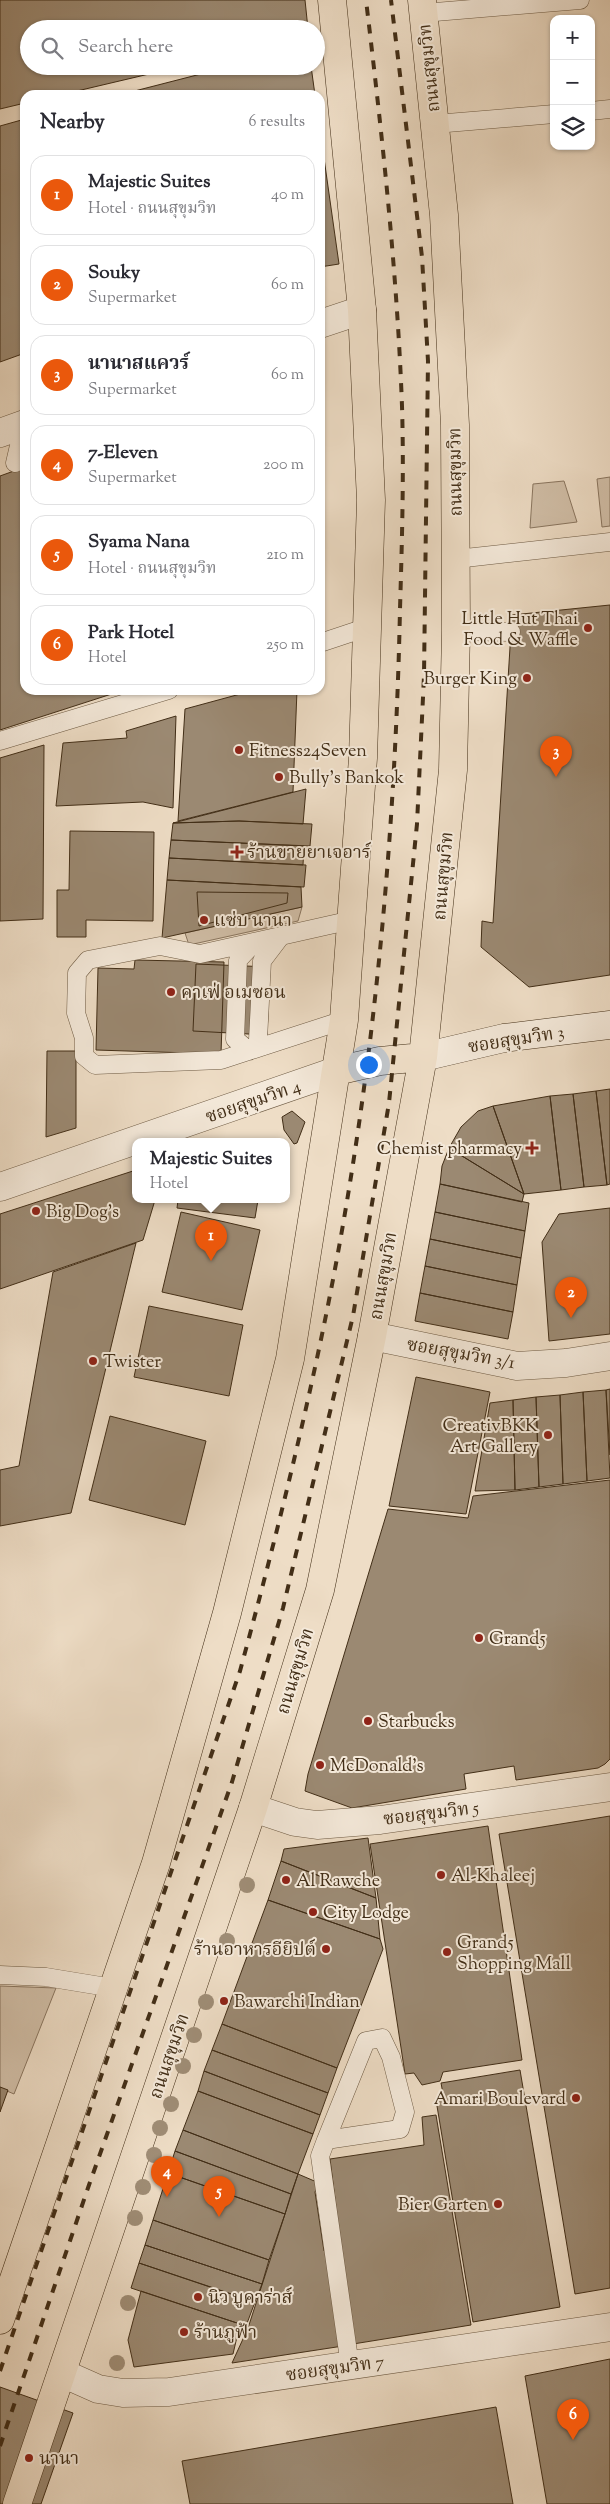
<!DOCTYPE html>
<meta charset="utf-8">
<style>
:root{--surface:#fff;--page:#f7f7f7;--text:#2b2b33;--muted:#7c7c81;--line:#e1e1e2;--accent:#ea580c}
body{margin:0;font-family:"Sorts Mill Goudy","Noto Serif Thai",serif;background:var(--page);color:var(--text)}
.controls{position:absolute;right:15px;top:15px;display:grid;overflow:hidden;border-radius:10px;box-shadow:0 1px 4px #0004}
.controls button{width:45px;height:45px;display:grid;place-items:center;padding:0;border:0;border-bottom:1px solid var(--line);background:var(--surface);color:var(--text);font:25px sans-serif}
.you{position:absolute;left:368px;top:1064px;width:18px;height:18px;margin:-12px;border:4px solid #fff;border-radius:50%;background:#1a73e8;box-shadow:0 0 0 8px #1a73e833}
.badge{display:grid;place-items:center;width:32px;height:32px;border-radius:50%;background:var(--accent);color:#fff;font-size:16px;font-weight:700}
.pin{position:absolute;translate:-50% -41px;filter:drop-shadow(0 1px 2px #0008)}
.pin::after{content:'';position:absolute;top:26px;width:18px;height:15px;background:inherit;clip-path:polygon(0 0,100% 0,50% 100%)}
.popup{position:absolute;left:132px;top:1138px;width:158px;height:65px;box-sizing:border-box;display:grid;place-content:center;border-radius:10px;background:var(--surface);filter:drop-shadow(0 1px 4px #0005);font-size:16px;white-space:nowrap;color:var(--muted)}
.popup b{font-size:19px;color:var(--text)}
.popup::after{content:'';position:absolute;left:50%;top:100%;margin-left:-10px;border:10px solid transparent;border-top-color:var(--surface)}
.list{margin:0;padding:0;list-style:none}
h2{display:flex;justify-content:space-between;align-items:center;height:65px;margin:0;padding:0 20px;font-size:21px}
h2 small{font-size:16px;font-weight:400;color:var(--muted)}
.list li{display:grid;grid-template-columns:32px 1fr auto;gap:15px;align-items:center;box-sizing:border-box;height:80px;margin:0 10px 10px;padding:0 10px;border:1px solid var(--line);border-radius:15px}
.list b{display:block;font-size:19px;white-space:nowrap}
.list p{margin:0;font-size:16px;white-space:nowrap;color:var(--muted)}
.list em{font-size:16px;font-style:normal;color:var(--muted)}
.icon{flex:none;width:28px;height:28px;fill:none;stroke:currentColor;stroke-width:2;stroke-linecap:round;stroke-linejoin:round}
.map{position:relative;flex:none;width:610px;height:2504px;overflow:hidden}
.search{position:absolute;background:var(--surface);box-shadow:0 1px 4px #0004;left:20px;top:20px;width:305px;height:55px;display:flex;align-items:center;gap:12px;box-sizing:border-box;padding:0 18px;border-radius:28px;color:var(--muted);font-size:19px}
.panel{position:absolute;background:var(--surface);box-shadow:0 1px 4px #0004;left:20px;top:90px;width:305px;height:605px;border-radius:15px}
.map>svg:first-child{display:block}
</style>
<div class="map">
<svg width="610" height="2504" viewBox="0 0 610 2504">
<rect width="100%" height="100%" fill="#eeddc6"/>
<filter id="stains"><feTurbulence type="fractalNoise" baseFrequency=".004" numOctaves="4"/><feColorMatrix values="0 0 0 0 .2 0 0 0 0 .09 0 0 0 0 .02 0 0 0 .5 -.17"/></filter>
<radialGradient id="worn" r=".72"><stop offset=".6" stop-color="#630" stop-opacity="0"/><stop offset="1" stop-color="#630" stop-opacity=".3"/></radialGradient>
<!-- green -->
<path fill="#d1bfa8" stroke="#8a7660" d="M610,477V526L602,527L597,479Z
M564,481L577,522L530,528L533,484Z
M302,907L298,921L189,945L185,933Z
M0,1986L56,1988L14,2094L0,2088Z"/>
<!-- building -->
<path fill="#9b8972" stroke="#422e17" d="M0,0H305L308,29H29V66H183L60,95H25V103L0,109Z
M232,66H311L315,95H119Z
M25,119V353L0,362V126Z
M320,130L339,264L320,267Z
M25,467V690H124L0,730V476Z
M610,605V975L529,987L481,947L482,921L493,923L512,615Z
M255,690H297L293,792L178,821L185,709Z
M176,716L173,808L143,802L56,806L63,743L127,738L126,731Z
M44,745L43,919L0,921V758Z
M306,789L303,824L239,821L173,823Z
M239,821L312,824L310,846L171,840L173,823Z
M70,831L154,832L153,921L86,920V937H57V890H69Z
M171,840L304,846L303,865L169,858Z
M169,858L306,865L304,887L167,880Z
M167,880L301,887L302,907L162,938Z
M197,892L288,893L287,903L199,926Z
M135,960L224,962L221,1054L96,1050L98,968L134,969Z
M196,964L270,967L267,1035L193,1031Z
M47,1051H76V1128L46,1137Z
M610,1089V1184L607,1185L596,1091Z
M596,1091L607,1185L584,1187L573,1094Z
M573,1094L584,1187L561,1190L550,1096Z
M550,1096L561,1190L524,1194L493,1106Z
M493,1106L524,1194L449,1148L461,1127L478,1111Z
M292,1111L305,1122L297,1143L294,1144L284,1130L282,1117Z
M449,1148L524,1194L522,1202L440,1184L442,1166Z
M136,1170V1200H155L143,1240L0,1289V1214Z
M440,1184L529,1203L525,1231L435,1212Z
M178,1200H258L255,1218L177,1208Z
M610,1208V1334L549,1341L542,1242L559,1214Z
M181,1212L260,1230L242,1310L162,1292Z
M435,1212L525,1231L521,1258L430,1239Z
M430,1239L521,1258L517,1285L425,1266Z
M136,1243L71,1513L0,1526V1470L19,1466L53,1272Z
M425,1266L517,1285L513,1312L420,1293Z
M420,1293L513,1312L508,1339L415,1321Z
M149,1306L243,1325L229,1396L134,1377Z
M416,1377L490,1392L466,1514L389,1506Z
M610,1389V1455L606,1390Z
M606,1390L610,1478L587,1481L583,1392Z
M583,1392L587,1481L563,1484L560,1395Z
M560,1395L563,1484L539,1487L536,1397Z
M536,1397L539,1487L515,1490L513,1400Z
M513,1400L515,1490L475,1491L490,1403Z
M110,1416L206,1441L185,1525L89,1500Z
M610,1480V1759L605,1764L598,1768L516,1780L514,1766L464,1774L466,1789L352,1808L305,1791L308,1774L388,1509L468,1518L473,1496Z
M610,1816V2288L575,2294L499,1834Z
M488,1826L522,2060L443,2072L440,2081L422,2085L414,2073L405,2074L370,1844Z
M368,1838L376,1898L281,1861L284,1849Z
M281,1861L376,1898L380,1939L268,1900Z
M268,1900L380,1939L383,1949L337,2068L222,2024Z
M222,2024L337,2068L328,2093L212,2050Z
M212,2050L328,2093L320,2115L204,2071Z
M520,2070L560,2307L473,2322L436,2100L444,2099L441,2083Z
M204,2071L320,2115L313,2134L198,2091Z
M0,2087L8,2090L0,2112Z
M198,2091L313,2134L298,2174L183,2130Z
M436,2115L471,2325L353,2344L330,2159L424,2145L422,2117Z
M183,2130L298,2174L291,2194L175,2151Z
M175,2151L291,2194L285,2214L168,2173Z
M168,2173L285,2214L269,2260L153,2220Z
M298,2174L319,2183L315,2192L324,2251L329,2249L343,2346L232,2363L248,2328Z
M153,2220L269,2260L262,2284L145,2245Z
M145,2245L262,2284L255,2302L139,2263Z
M139,2263L255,2302L246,2326L131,2288Z
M141,2291L240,2324L233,2354L134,2367L128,2340Z
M610,2359V2504H547L525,2376Z
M0,2387L73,2413L41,2504H0Z
M496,2407L513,2504H190L182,2461Z"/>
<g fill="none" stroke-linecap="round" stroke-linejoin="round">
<defs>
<path id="lane" d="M423,13L580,0
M591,111L610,109
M435,124L554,114
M15,463L24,424
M456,559L610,542
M456,631L511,632
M320,643L368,627
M0,741L169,690
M344,1020L221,1060L95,1065L84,1056V1038L76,1013L77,973L88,960L160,946L200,954L352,920
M264,1046L258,1040L262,961L281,936
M249,1051L235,1039L238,960L255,942
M0,1975L46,1977L113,1988
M326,2140L400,2129L405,2112L391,2057L382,2038L366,2041L326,2140L320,2156L350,2366"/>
<path id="street" d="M320,324L362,310
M0,433L25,424
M0,1187L336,1071
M372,1336L517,1366L566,1363L610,1356
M253,1808L295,1822L317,1825L380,1820L610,1787
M62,2373L98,2389L123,2393L169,2392L610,2327"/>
<path id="secondary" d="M423,1057L504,1038L610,1025"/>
<path id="primary" d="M336,1071L380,1061L423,1057
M0,2320L156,1863L227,1613L290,1359L344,1020L363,758L371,500L362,310L332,0
M17,2504L253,1808L320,1590L372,1336L423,1057L453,770L456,631L455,425L444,215L422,0"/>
</defs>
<!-- lane casing -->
<use href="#lane" stroke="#6d5a43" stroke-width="19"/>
<!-- street casing -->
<use href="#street" stroke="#6d5a43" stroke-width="29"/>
<!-- secondary casing -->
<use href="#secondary" stroke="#422e17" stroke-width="29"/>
<!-- primary casing -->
<use href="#primary" stroke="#422e17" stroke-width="29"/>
<!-- lane -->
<use href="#lane" stroke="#f4e9da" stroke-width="18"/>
<!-- street -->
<use href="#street" stroke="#f4e9da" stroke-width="28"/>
<!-- secondary -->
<use href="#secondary" stroke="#f4e9da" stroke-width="28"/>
<!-- primary -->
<use href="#primary" stroke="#eeddc6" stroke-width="28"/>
<!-- rail -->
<path stroke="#422e17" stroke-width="4" stroke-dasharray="9 9" stroke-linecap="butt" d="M0,2371L240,1671C271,1557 300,1441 324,1325C372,1091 395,848 400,609C402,541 404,473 402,406C397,270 382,134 366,0
M0,2446L89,2185L232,1782L283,1608L353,1316L389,1103L417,824L424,676L428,361L422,257L391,0"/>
</g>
<!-- trees -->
<g fill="#9f8d76">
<circle cx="247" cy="1885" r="8"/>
<circle cx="227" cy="1941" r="8"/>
<circle cx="206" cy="2002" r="8"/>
<circle cx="194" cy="2035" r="8"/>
<circle cx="183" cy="2066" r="8"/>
<circle cx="171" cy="2104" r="8"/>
<circle cx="160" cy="2128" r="8"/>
<circle cx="154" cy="2155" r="8"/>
<circle cx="143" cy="2187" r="8"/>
<circle cx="135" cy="2218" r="8"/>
<circle cx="128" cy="2303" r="8"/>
<circle cx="117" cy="2363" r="8"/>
</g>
<!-- markers -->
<g fill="#8f2418" stroke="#f4e9da" stroke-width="2">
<circle cx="588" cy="628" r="5"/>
<circle cx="527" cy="678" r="5"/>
<circle cx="239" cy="750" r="5"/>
<circle cx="279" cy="777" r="5"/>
<path d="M234.5 844.5h5v5h5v5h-5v5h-5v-5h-5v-5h5z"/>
<circle cx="204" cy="920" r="5"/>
<circle cx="171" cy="992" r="5"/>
<path d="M529.5 1140.5h5v5h5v5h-5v5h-5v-5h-5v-5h5z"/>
<circle cx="36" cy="1211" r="5"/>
<circle cx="93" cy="1361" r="5"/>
<circle cx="548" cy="1435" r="5"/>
<circle cx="479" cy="1638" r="5"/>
<circle cx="368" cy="1721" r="5"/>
<circle cx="320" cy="1765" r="5"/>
<circle cx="441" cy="1875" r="5"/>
<circle cx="286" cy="1880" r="5"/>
<circle cx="313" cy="1912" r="5"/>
<circle cx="326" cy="1949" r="5"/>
<circle cx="447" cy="1952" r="5"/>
<circle cx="224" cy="2001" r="5"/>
<circle cx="576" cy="2098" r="5"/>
<circle cx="498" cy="2204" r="5"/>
<circle cx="198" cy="2297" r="5"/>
<circle cx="184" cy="2332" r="5"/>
<circle cx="29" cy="2458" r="5"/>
</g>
<g text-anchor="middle" stroke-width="4" stroke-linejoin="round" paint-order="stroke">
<!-- street labels -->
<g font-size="18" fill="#422e17" stroke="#f4e9da">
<text transform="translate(429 68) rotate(-96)" y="6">ถนนสุขุมวิท</text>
<text transform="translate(455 472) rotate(-91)" y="6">ถนนสุขุมวิท</text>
<text transform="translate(443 876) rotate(-85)" y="6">ถนนสุขุมวิท</text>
<text transform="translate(516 1039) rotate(-9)" y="6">ซอยสุขุมวิท 3</text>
<text transform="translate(253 1101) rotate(-19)" y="6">ซอยสุขุมวิท 4</text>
<text transform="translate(383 1276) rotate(-80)" y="6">ถนนสุขุมวิท</text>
<text transform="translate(461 1353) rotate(10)" y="6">ซอยสุขุมวิท 3/1</text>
<text transform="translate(295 1671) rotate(-73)" y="6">ถนนสุขุมวิท</text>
<text transform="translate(431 1813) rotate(-7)" y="6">ซอยสุขุมวิท 5</text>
<text transform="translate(169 2056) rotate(-71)" y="6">ถนนสุขุมวิท</text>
<text transform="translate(335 2368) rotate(-8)" y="6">ซอยสุขุมวิท 7</text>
</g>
<!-- poi labels -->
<g font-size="18" fill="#422e17" stroke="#f4e9da" text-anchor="start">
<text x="578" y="624" text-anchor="end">Little Hut Thai<tspan x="578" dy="21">Food &amp; Waffle</tspan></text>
<text x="517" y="684" text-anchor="end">Burger King</text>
<text x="249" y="756">Fitness24Seven</text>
<text x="289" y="783">Bully's Bankok</text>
<text x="247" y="858">ร้านขายยาเจอาร์</text>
<text x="214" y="926">แซ่บ นานา</text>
<text x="181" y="998">คาเฟ่ อเมซอน</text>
<text x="522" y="1154" text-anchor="end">Chemist pharmacy</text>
<text x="46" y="1217">Big Dog's</text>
<text x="103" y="1367">Twister</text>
<text x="538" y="1431" text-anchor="end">CreativBKK<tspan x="538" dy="21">Art Gallery</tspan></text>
<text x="489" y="1644">Grand5</text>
<text x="378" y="1727">Starbucks</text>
<text x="330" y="1771">McDonald's</text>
<text x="451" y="1881">Al-Khaleej</text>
<text x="296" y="1886">Al Rawche</text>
<text x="323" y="1918">City Lodge</text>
<text x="457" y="1948">Grand5<tspan x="457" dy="21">Shopping Mall</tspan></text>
<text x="316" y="1955" text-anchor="end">ร้านอาหารอียิปต์</text>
<text x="234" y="2007">Bawarchi Indian</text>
<text x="566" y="2104" text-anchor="end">Amari Boulevard</text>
<text x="488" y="2210" text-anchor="end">Bier Garten</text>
<text x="208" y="2303">นิว บูคาร่าส์</text>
<text x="194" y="2338">ร้านภูฟ้า</text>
<text x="39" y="2464">นานา</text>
</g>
</g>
<rect width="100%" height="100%" filter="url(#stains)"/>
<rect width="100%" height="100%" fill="url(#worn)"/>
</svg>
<div class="controls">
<button>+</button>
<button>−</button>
<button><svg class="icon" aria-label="layers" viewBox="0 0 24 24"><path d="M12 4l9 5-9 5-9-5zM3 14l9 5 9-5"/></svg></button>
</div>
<div class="you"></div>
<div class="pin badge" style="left:211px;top:1261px">1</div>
<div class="popup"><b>Majestic Suites</b>Hotel</div>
<div class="pin badge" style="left:571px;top:1318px">2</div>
<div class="pin badge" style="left:556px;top:777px">3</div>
<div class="pin badge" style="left:167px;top:2197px">4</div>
<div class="pin badge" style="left:219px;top:2217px">5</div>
<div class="pin badge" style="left:573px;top:2440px">6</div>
<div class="search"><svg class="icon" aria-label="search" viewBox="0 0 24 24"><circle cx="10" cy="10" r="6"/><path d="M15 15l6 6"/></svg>Search here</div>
<section class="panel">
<h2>Nearby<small>6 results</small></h2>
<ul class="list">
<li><span class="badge">1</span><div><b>Majestic Suites</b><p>Hotel · ถนนสุขุมวิท</p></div><em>40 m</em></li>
<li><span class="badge">2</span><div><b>Souky</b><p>Supermarket</p></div><em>60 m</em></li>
<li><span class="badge">3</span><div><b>นานาสแควร์</b><p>Supermarket</p></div><em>60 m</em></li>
<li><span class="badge">4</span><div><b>7-Eleven</b><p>Supermarket</p></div><em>200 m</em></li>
<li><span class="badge">5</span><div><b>Syama Nana</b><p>Hotel · ถนนสุขุมวิท</p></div><em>210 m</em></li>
<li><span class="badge">6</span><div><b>Park Hotel</b><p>Hotel</p></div><em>250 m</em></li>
</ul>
</section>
</div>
